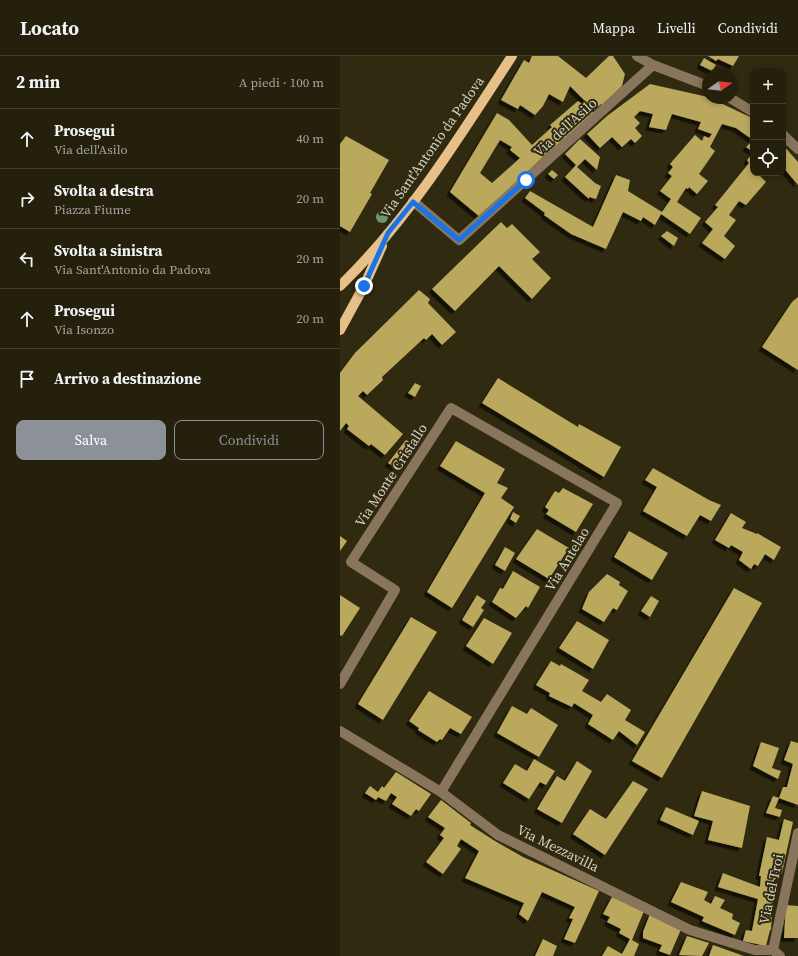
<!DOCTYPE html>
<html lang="it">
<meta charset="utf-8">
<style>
:root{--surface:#24200c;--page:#302d1a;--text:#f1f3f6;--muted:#a3a39d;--line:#413e2d;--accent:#8c9099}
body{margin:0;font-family:"Source Serif 4",serif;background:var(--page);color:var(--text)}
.controls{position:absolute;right:12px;top:12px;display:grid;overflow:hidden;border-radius:8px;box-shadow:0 2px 6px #0003}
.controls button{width:36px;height:36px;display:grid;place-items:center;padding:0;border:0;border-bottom:1px solid var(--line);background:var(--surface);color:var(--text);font:20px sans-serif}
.compass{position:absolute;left:362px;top:12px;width:36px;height:36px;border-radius:50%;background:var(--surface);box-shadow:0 2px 6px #0003;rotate:76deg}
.stop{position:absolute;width:12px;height:12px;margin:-9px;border:3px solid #1a73e8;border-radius:50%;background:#fff}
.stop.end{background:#1a73e8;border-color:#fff;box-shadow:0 1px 4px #0008}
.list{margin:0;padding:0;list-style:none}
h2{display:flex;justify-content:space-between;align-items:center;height:52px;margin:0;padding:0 16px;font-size:17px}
h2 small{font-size:13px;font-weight:400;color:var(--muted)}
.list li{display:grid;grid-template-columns:26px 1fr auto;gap:12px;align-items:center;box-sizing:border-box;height:60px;padding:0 16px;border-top:1px solid var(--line)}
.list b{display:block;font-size:15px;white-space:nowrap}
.list p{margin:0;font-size:13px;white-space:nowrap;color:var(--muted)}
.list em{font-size:13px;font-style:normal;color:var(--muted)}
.actions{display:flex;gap:8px;padding:12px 16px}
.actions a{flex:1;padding:9px 0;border:1px solid var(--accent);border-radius:8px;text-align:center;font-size:14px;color:var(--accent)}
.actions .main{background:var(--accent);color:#fff}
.icon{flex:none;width:22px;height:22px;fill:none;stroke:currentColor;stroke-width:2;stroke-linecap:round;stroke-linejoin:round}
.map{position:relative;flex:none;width:458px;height:900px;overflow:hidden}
header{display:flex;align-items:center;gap:24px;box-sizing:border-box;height:56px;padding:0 20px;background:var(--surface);border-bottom:1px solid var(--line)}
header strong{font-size:19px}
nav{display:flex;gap:22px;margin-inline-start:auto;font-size:14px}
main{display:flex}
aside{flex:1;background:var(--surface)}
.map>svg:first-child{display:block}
</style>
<header>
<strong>Locato</strong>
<nav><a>Mappa</a><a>Livelli</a><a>Condividi</a></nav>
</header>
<main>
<aside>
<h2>2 min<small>A piedi · 100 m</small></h2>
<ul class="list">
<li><svg class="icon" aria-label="ahead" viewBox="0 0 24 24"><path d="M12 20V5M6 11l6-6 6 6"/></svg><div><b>Prosegui</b><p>Via dell'Asilo</p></div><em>40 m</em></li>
<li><svg class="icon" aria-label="right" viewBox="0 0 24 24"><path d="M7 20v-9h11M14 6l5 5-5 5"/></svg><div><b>Svolta a destra</b><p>Piazza Fiume</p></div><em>20 m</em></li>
<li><svg class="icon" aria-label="left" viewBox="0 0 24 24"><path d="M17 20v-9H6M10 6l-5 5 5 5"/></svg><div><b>Svolta a sinistra</b><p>Via Sant'Antonio da Padova</p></div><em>20 m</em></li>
<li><svg class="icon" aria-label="ahead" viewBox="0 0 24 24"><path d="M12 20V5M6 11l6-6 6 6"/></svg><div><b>Prosegui</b><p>Via Isonzo</p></div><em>20 m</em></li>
<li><svg class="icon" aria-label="arrive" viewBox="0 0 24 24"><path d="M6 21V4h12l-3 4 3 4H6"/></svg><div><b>Arrivo a destinazione</b></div></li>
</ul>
<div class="actions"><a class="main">Salva</a><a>Condividi</a></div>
</aside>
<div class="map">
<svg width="458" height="900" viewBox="0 0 458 900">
<defs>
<filter id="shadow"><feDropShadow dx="-3.5" dy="3.5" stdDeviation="0" flood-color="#0009"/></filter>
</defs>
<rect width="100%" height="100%" fill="#302a10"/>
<!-- building -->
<path fill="#baa95c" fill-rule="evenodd" filter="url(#shadow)" d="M192,0H218L246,22L269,0H273L285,18L282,30L262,49L261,48L254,54L230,30L223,46L209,38L203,50L195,59L180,49L178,53L161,44L184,4L189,7Z
M368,0H399L393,10L378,3L376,5Z
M364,2L376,9L372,15L360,9Z
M310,28L368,41L410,61L413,64V96L406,91L413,84L396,72L382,68L370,91L375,95L359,118L368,125L357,138L349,131L348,133L346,132L337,146L361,162L350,178L321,158L315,169L303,161L301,165L283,156L266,193L231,178L204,159L205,157L185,142L190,135L253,171L276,119L290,124L288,135L322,156L331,143L320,135L332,120L328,117L333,111L330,108L355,79L362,85L364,80L369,82L372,78L358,73L361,66L332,58L326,74L309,71L313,58L300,55L294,61L300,67L295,72L302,80L295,87L291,83L282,91L272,81L260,92L247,78L267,60Z
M238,45L254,57L203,101L140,161L110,136L157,57L169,64L192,89L212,71L210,69ZM160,84L172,91L170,94L180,102L152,127L140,117Z
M6,80L49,104L30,137L32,138L10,176L0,170V88Z
M240,83L260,101L257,114L245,103L237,111L255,127L261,130L256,143L249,141V143L225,121L236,109L225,98Z
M443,89L458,106V129L443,111Z
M413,97V117H422L420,120L426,126L406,149L399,145L389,159L396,164L384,180L395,190L385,203L362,187L373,173L365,166L378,151L375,149L409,107L407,104Z
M212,114L218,119L214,123L208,118Z
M161,166L167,172L172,168L200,196L192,203L211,222L192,243L159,210L115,255L92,233Z
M327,175L338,182L334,190L321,180Z
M79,234L90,243L88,247L116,276L102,289L92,278L86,284L84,282L42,321L43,324L27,339L23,335L18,340L63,378L45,399L31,388L29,390L7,373L9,370L6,367L0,375V317L15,297Z
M458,241V314L422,291L452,246Z
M158,322L238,371L239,368L281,391L264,421L142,347Z
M75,327L81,330L75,341L68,337Z
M66,384L72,387L56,412L48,407Z
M116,385L165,413L157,427L168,432L161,442L174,451L112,552L87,536L145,437L100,410Z
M313,412L369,444L381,449L371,465L360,459L347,480L303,455L317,431L305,424Z
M223,432L253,448L236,476L206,458L209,454L205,451L215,435L219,437Z
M173,456L180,460L176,467L170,463Z
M391,457L406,466L402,472L417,478V477L441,491L434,504L425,498L418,510L414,508L411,513L399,504L403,496L391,489L389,492L375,484Z
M197,473L229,492L209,523L176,503Z
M289,475L328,497L312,524L274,501Z
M0,480L7,485L0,495Z
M165,491L175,497L165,515L155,509Z
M173,515L200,531L188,552L186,550L176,562L152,546L160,532L163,533Z
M267,518L280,526L279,529L288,535L277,554L273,552L264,566L242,553L249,536Z
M394,532L422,547L322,722L292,705Z
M0,539L20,552L2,580L0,579Z
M137,539L146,545L141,552L144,554L133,571L122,564Z
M311,540L319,545L310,561L301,555Z
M71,561L97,576L43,664L18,648Z
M144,562L172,577L153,608L126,590Z
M237,565L269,584L253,613L219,592Z
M211,605L220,610L221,608L249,624L242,635L261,646L267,638L291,654L285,664L305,676L297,689L279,675L273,684L248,668L253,659L234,647L232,651L209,640L210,637L196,629Z
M89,635L132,661L121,678L110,672L102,684L100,683L97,686L78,674L79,672L69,665Z
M172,650L187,658L191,652L218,669L199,701L157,677Z
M451,685L458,687V749L439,742L443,731H447L453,708L444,704Z
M421,686L439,692L432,712L441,715L438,723L413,710Z
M194,703L215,715L206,729L200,726L189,743L163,727L175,708L187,715Z
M237,705L252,715L222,767L197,753L217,720L225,725Z
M56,716L91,738L79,755L76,753L71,760L52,748L57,741L51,737L46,745L38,741L36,744L25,737L30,730L38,736L42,730L44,732Z
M293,725L308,733L265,799L233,778L250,753L266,763Z
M362,735L410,750L402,792L368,784L373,765L354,760Z
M433,740L439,742L435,752L442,754L440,761L426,757Z
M101,744L131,767L130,769L155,785L183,801L259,835L235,887L224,883L233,863L229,862L235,851L202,836L188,865L179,858L184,847L125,822L139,795L121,783L117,790L121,793L103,818L86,806L104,782L100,779L105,772L88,761Z
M326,751L359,765L353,779L320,764Z
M444,763L453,766L442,817L434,824L431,874H430L426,890L403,885L406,874L412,875L418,843L378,831L383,817L420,831L421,820H419L427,781L439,784Z
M341,826L368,836L364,844L371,848L375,840L385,844L380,852L393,858L392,863L400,867L395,879L362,865L364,861L331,846Z
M272,841L304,855L292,884L299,888L294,900H262L268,890L282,898L290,883L279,877L281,873L267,866L270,861L263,858Z
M446,849L458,850V882H444Z
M310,858L342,871L330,899L319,895L322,889L303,882V876Z
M347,880L369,887L362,900L339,899Z
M203,883L217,890L213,900H195Z
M373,889L404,900H369Z"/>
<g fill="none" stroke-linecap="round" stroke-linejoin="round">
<!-- minor -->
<path stroke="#88755b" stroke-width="10" d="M297,0L313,9L368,30
M390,42L413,56
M443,79L458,93
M73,145L119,184L313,9
M0,628L55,534L11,506L111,352L277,447L101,736
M0,675L101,736L158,779L350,874L415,894H433L440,900
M433,894L458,777"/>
<!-- major -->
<path stroke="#e7c089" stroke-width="10" d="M0,230C69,163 120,80 172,0
M0,274L24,230L42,190"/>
</g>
<!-- trees -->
<circle fill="#689b6c" cx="42" cy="161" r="6"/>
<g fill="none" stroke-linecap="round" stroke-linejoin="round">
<!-- route -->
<path stroke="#1a73e8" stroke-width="5" d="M24,230L48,177L73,146L119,184L186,124"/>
</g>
<g text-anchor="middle" stroke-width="4" stroke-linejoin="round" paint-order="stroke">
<!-- street labels -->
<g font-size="14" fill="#d5d1c2" stroke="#302a10">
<text transform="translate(225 71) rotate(-42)" y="5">Via dell'Asilo</text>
<text transform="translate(92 91) rotate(-55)" y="5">Via Sant'Antonio da Padova</text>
<text transform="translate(51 419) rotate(-57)" y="5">Via Monte Cristallo</text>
<text transform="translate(227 503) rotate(-59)" y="5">Via Antelao</text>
<text transform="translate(218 792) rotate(26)" y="5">Via Mezzavilla</text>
<text transform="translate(431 833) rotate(-78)" y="5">Via del Troi</text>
</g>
</g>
</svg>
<div class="controls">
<button>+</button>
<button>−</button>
<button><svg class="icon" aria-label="locate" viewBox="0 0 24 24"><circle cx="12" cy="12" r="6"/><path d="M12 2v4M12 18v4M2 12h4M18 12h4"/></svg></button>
</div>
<svg class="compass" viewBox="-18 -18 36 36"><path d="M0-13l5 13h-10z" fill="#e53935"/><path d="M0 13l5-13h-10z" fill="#a3a39d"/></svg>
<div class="stop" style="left:186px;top:124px"></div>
<div class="stop end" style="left:24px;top:230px"></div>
</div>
</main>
